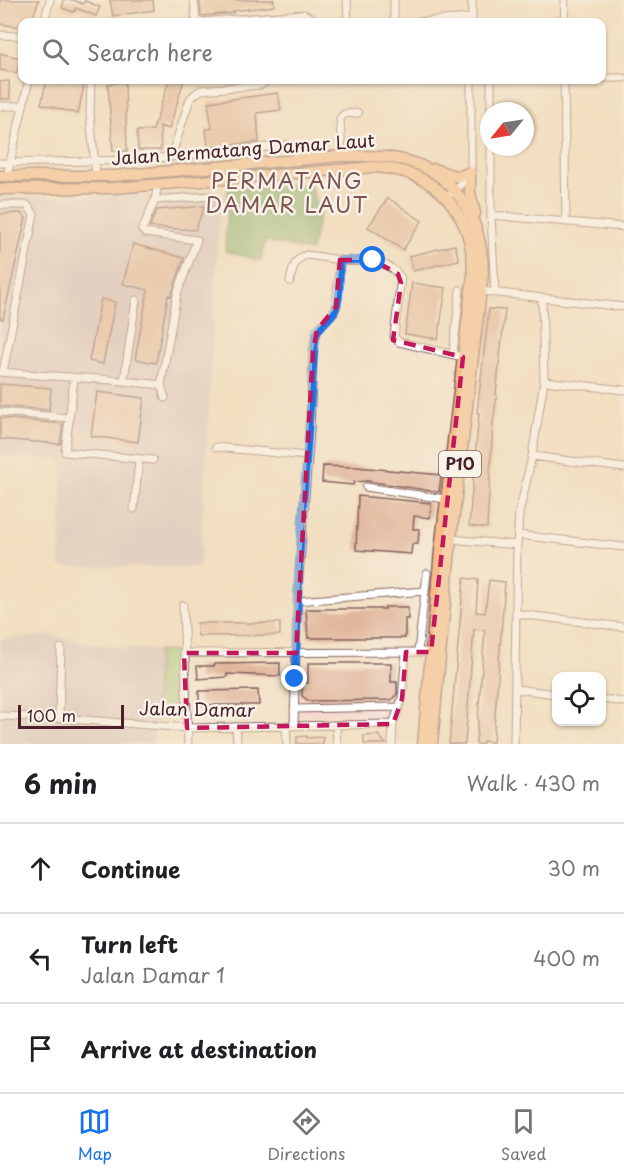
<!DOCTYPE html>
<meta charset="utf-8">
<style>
:root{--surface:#fff;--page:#f2f2f2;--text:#202124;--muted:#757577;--line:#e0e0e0;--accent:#1a73e8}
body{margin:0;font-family:"Playpen Sans",sans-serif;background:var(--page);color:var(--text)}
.controls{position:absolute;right:18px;bottom:18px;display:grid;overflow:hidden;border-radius:12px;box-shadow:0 2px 4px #0004}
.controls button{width:54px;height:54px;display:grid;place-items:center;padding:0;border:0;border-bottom:2px solid var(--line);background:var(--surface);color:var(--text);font:30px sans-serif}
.compass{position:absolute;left:480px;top:102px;width:54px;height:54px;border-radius:50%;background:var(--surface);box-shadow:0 2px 4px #0004;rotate:240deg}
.scale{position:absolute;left:18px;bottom:15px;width:106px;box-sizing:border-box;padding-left:6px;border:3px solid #4a1f2b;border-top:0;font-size:16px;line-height:21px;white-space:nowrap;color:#4a1f2b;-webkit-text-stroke:4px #f7f3e8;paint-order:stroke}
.stop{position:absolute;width:18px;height:18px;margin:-14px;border:4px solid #1a73e8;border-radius:50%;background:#fff}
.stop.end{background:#1a73e8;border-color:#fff;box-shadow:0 2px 6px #0008}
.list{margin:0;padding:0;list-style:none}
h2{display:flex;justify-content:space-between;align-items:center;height:78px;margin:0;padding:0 24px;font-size:26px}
h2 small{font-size:20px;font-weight:400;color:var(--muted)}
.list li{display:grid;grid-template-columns:39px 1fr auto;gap:18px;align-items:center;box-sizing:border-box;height:90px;padding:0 24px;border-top:2px solid var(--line)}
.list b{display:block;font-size:22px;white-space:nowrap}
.list p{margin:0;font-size:20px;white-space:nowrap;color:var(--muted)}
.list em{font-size:20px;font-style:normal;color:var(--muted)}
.icon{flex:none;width:33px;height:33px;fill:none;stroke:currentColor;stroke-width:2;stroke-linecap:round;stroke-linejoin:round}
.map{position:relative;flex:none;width:624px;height:744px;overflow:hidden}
.search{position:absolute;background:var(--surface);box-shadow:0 2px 4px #0004;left:18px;right:18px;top:18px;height:66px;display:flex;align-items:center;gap:15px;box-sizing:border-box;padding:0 21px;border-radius:12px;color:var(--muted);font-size:22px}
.sheet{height:348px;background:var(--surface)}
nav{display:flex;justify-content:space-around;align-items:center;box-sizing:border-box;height:84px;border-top:2px solid var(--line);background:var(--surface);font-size:16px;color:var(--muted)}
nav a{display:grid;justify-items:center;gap:3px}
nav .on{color:var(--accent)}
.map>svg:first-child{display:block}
</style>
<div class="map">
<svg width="624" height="744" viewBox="0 0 624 744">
<rect width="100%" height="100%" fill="#f7f3e8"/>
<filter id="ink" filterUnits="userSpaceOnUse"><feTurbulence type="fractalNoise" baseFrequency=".0167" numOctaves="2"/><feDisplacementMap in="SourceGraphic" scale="12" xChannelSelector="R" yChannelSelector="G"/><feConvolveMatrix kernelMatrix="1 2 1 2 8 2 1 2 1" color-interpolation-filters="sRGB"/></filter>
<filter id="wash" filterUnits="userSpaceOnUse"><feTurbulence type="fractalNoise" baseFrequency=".008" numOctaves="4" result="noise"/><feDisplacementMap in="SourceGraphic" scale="24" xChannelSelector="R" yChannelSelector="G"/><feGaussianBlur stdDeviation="1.35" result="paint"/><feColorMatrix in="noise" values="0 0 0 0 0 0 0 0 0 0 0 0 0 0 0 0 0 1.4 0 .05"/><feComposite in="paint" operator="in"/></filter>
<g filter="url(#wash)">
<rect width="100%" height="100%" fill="#f2dec0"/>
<!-- built -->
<path fill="#f7d1c8" d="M410,682L406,723L402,729L401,744H364L363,714L290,715L291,683Z"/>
<!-- industrial -->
<path fill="#d2bfc0" d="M221,193L200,567H60L62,459L0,455V198Z
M52,635L93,644L158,651L154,744H0V639Z"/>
<!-- green -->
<path fill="#9bca79" stroke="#727452" stroke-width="1.5" d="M158,651L175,652L176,709L168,719H154Z"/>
<!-- forest -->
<path fill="#7cae69" stroke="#63664a" stroke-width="1.5" d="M310,184L320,213L311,251L265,241L261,261L225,251L228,189Z"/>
<g id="blocks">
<!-- building -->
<path fill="#e0b397" d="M0,0H39L31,22H22V27L0,24Z
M64,0H73L83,4L85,1L100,7L96,16L76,8L74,12L62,8Z
M110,0H153L154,10L113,16Z
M200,0H274V6L233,11V13L201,16Z
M0,53L20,58L17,73L0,70Z
M47,80H85L78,114L41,104Z
M169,80H184L169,129L160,126L161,150H138L137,131L153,130Z
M9,81L10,99H0V82Z
M125,82L127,151H113L108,84Z
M278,93L281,110L257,113L259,142L208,147L206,129H212L208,102Z
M388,198L422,221L403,250L368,227Z
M205,206L195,230L149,227L157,210Z
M21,213L26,218L3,319H0V214Z
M133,244L184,258L171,296L168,295L156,363L135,359L148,290L123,284Z
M455,245L459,260L413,271L409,256Z
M412,283L446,288L438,339L405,334Z
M101,299L115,302L103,364L89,361Z
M489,309L505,310L496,394L497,395L493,423L487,528L469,526L479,413H477Z
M0,384L51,388L49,410L0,406Z
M97,392L144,398L138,442L91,436Z
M0,418L63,424L60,444L0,439Z
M323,466L357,467L441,475L439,492L367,481L354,482L353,485L322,482Z
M358,496L431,503L430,518L414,516L413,529H419L418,544H412L411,554L356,550Z
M464,578L478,580L476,612L485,613L489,580L505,582L493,742L483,741V744H476L485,630L474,629L465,744H449Z
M385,607H408V619H405V638H308L306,609H385Z
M197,623H280V635L198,636Z
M280,663V676L227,674V677L198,679L197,666H214V664Z
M308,663H391V682H397V694L391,700L309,701L302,696V683H308Z
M258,690L259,705H199V691Z
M378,735L386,744H364V736Z
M307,736V738L323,737V744H297V737Z"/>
</g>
</g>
<g filter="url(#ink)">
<use href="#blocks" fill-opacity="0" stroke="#85625f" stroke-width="1.5"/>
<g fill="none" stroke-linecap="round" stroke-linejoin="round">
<defs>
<path id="minor" d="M194,0L196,22
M347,0L348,22
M394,0V22
M472,21V0
M44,22L50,0
M198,22L304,14L319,22
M415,22L472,18
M564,22L565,0
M0,35L22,36
M602,78H624
M91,80L90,114L96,176
M564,80L566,221
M0,106H22
M491,111V80
M491,147V215L495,293
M342,156L340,119L344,114L358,113
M171,157L190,99L195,94L201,90L261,85L268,80
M0,163L136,160L289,145L295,150L298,160
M7,176L29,80
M158,184L155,200L142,230L145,233L197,240L177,294L161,385L165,398
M452,193L466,179L471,167V80
M155,200L211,196
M0,205H27L34,214L3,372
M491,215L624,227
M290,281C293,269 294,259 306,255C317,256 328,258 339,260C362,263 386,256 401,278L394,337L399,342L463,357
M481,291L624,307
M453,354L460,290
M0,372C54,377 108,378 161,385
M74,379L65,452L153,460
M124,380L136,300
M544,381L624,390
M0,412L69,418
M216,447L307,456
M532,456L624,468
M366,487L445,499
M134,509L139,459
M518,535L624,547
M451,539L517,545
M297,601L425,591
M183,605L188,744
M518,614L624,627
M418,652L427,573
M184,653L431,652
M516,689L556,694
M602,699L624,702
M294,709L398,707
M0,716L59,718L187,728L393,724
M59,718L61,648
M336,725L337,744
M286,726L287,744
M294,726L297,601L310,430L313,351L317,330L333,313L336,307L340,260
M236,727L237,744
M392,744L393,724L402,699L406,652
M514,744L517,545L519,514L532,456L544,381L542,298"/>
<path id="trunk" d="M434,169L458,177L470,172
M470,172V193L475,213
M0,176H113L342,156C365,156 389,155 411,162C461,178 483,226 483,274L451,539L432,744
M0,189L114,188L374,167C437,170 473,213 473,274L440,550L423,744"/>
</defs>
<!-- minor casing -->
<use href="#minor" stroke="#85625f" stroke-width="9"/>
<!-- trunk casing -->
<use href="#trunk" stroke="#85625f" stroke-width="13"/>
<!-- minor -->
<use href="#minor" stroke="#fff" stroke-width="7"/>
<!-- trunk -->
<use href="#trunk" stroke="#f9bc8a" stroke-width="10"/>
</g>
</g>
<g fill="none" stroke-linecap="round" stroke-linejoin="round" filter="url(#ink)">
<!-- route -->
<path stroke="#1a73e8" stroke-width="8" d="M295,679L299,562L315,338C318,326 327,322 334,312C342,298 339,275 339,260H373"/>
</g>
<!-- marked area -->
<path d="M0 0H624V744H0ZM340,260H373L398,274L401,283L393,340L463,357L431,652H406L402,699L393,724L187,728L184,653H296L313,351L317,330L336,307Z" fill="#f2dec0" fill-opacity=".55" fill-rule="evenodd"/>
<path fill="none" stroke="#c2185b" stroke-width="4.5" stroke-dasharray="12 8" stroke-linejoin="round" d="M340,260H373L398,274L401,283L393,340L463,357L431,652H406L402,699L393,724L187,728L184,653H296L313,351L317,330L336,307Z"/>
<g text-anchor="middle" stroke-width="5" stroke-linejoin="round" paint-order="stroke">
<!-- shield labels -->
<rect fill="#f7f3e8" stroke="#7e5f64" stroke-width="1.5" x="439" y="451" width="42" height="26" rx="4.5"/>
<g font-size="16" font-weight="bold" fill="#4a1f2b">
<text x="460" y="470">P10</text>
</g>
<!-- street labels -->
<g font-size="18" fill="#4a1f2b" stroke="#f7f3e8">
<text transform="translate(243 150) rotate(-4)" y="6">Jalan Permatang Damar Laut</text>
<text transform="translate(197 710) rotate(1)" y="6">Jalan Damar</text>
</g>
<!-- quarter labels -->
<g font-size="21" letter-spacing="1.5" fill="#7e5351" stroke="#f7f3e8">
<text x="287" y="189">PERMATANG<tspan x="287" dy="24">DAMAR LAUT</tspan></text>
</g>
</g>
</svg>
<div class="controls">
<button><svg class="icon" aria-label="locate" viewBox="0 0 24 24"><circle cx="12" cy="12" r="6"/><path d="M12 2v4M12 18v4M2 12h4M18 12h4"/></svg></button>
</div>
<svg class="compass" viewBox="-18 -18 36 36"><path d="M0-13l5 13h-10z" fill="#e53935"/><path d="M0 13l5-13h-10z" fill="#757577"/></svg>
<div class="scale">100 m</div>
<div class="stop" style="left:373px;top:260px"></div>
<div class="stop end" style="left:295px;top:679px"></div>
<div class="search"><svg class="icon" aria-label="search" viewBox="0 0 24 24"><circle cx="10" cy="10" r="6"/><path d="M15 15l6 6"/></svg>Search here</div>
</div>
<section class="sheet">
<h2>6 min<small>Walk · 430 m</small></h2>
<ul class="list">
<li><svg class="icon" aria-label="ahead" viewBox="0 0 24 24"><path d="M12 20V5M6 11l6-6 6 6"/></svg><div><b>Continue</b></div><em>30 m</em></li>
<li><svg class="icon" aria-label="left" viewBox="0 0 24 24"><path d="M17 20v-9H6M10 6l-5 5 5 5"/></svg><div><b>Turn left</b><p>Jalan Damar 1</p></div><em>400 m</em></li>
<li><svg class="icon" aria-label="arrive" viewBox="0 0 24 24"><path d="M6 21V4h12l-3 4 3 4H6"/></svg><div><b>Arrive at destination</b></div></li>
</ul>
</section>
<nav>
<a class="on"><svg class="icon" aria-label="map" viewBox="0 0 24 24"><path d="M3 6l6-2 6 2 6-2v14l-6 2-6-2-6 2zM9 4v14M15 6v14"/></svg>Map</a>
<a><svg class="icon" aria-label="directions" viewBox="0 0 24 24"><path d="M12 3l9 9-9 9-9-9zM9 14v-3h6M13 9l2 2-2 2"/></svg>Directions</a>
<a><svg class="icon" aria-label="saved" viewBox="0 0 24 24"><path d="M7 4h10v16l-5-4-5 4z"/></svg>Saved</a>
</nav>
